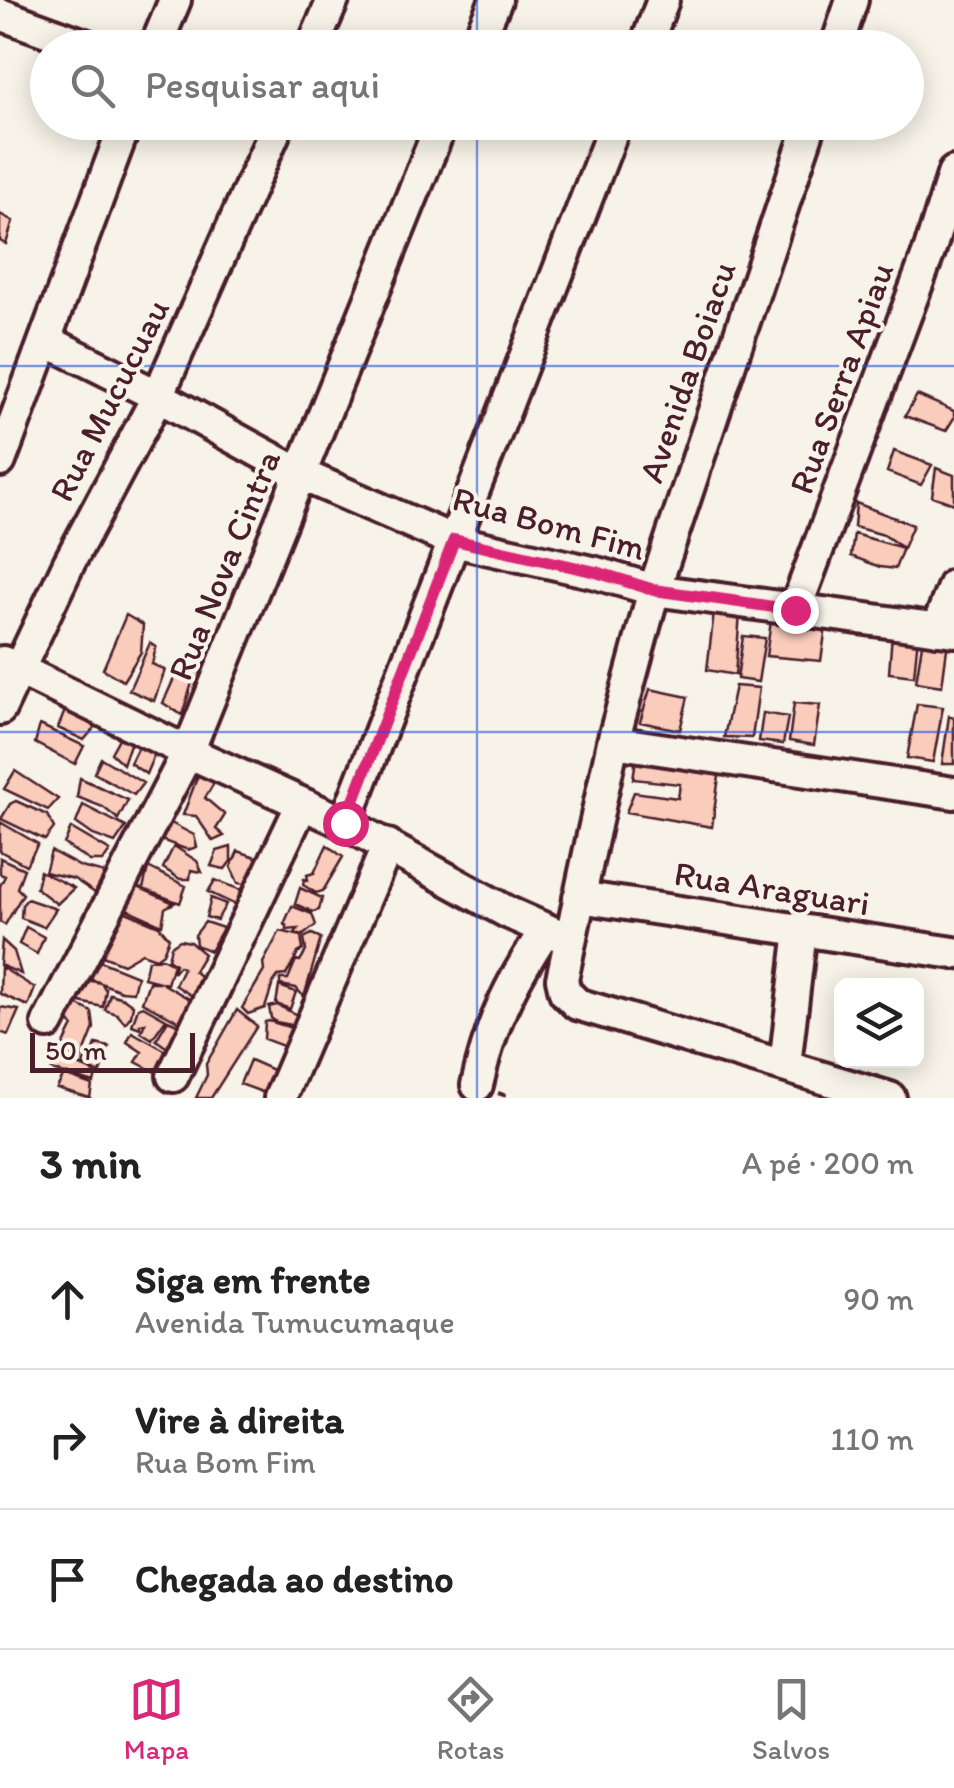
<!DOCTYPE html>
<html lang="pt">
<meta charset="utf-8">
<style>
:root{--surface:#fff;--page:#f6f6f6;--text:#222;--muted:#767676;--line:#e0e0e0;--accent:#db2777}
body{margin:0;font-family:Itim,sans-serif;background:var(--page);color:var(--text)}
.controls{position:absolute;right:30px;bottom:30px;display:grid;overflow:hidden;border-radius:15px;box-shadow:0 5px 25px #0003}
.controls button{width:90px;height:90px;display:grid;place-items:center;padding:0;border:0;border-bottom:2px solid var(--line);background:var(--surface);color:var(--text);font:50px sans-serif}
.scale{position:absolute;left:30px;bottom:25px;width:165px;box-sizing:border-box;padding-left:10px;border:5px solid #4a1f2b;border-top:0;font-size:28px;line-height:35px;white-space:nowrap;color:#4a1f2b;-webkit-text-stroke:8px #f7f3e8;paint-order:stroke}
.stop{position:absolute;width:30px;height:30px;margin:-22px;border:8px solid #db2777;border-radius:50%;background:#fff}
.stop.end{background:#db2777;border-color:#fff;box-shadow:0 2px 10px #0008}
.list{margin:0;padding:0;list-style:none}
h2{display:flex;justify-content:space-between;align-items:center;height:130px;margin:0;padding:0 40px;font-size:42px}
h2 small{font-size:32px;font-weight:400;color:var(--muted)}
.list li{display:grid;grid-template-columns:65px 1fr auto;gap:30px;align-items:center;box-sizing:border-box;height:140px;padding:0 40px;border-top:2px solid var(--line)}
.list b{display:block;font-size:38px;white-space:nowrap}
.list p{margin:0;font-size:32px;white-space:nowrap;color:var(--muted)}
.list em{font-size:32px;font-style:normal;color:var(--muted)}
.icon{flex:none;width:55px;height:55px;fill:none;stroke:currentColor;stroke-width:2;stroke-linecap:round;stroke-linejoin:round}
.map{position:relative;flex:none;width:954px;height:1098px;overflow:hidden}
.search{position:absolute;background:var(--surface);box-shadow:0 5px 25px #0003;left:30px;right:30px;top:30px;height:110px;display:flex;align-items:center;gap:25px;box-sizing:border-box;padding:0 35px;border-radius:55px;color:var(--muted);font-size:38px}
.sheet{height:550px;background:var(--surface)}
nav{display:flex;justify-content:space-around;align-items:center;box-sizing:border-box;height:140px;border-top:2px solid var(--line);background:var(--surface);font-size:28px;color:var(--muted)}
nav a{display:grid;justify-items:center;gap:5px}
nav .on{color:var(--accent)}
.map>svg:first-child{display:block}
</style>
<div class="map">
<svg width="954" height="1098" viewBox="0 0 954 1098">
<rect width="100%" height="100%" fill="#f7f3e8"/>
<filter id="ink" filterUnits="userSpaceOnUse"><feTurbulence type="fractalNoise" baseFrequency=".01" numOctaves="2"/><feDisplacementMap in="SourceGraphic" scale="20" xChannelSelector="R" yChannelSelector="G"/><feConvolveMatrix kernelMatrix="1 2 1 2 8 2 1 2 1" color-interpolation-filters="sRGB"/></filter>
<g filter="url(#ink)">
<!-- building -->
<path fill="#f9ccbc" stroke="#4a1f2b" stroke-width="2.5" d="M0,214L13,221L6,244L0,241Z
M917,395L954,411V418L946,431L905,416Z
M894,451L932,465L921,485L887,472Z
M936,468L954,475V504L932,496Z
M856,503L913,525L903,548L884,535L854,527Z
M854,534L903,548L895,569L880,567L851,556Z
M714,612L740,614L735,675L707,670Z
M126,615L143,625L141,652L123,681L103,669Z
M771,621L826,627L821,661L766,656Z
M892,633L918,636L914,676L889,673Z
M743,636L765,638L758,682L737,679Z
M923,638L948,641L942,686L916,682Z
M150,643L156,647L152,664L165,670L154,701L129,690Z
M181,663L197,667L182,715L163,703Z
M735,686L759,688L752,738L724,737Z
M650,689L688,697L680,730L640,722Z
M68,703L95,727L84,740L58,728Z
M794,703L820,705L814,745L789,741Z
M917,704L943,707L933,762L907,758Z
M763,713L788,717L783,744L759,741Z
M949,716L954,718V764H942Z
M40,725L84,746L75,764L35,743Z
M123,731L133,736L123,764L111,753Z
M143,736L157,748L146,774L130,763Z
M637,752L720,769L712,827L626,812L634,792L678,798L680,784L633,779Z
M101,758L143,783L134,795L94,773Z
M200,770L217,778L205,798L225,815L216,829L224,836L213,841L196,816L183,815Z
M15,771L58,799L48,810L4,789Z
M80,778L128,800L118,819L103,807L77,797Z
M16,801L47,815L54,828L45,840L1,819L10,804Z
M83,805L126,827L115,843L93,835L76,823Z
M167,821L194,835L197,847L188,850L161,840Z
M0,822L38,844L26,865L0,851Z
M71,828L110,851L103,861H90L64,844Z
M327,845L343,857L323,891L316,893L303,885L304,879L308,880L307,875L314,873Z
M174,846L197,861L202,872L191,870L190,879H180L163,868Z
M231,847V861L225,869L211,866L217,851Z
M51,851L81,867L105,873L95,893L74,879L45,872Z
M238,851L271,862L248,885L238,883L231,867Z
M0,858L24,869L17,888L23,894L5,925L0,922V886L5,876L0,874Z
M148,867L186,886L180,903L143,889Z
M40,871L74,888L57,904L36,888Z
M215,880L252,894L248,911L208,892Z
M129,883L174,903L165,908L162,925L113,903Z
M300,888L322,898L319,910L313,912L295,904Z
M211,898L226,904L217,920L206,917Z
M27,899L56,909L44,927L21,918L22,905Z
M112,906L159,926L169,938L163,953L156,958L142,953L123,964L95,953Z
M292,906L312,914L316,925L302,936L295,933L298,929L287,930V926L284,924Z
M205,922L223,928L210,951L196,945L195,935Z
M26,927L44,937L37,954L19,944Z
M280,931L301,936L303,950L298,953L286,975L278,976L273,983L265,1008L248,1014L242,1008L264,971L263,963Z
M312,934L321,938L304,997L296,988L280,985V979H288L296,960L300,961L306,951L304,938Z
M2,940L14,951L21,974L0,965Z
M180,940L190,942L204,954L194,971L200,976L192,996L175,985L183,968L179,966L173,973L175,964L168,959L171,946Z
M90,957L137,976L133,992L121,991L83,976Z
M162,958L173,964L167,984L144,978L148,960Z
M1,967L35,988L28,1006L0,994Z
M82,979L101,983L106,990L103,1007L75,1001Z
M149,982H160L203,1007L190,1027L142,1002Z
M279,986L296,992L290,1009L276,1004Z
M110,994L123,998L133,1005L131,1016L125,1023L117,1014L105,1010Z
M70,1001L92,1012L94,1028L81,1061L61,1050L73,1026L65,1015Z
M277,1005L299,1016L297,1026L276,1022L271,1018L269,1007Z
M143,1006L166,1019L152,1039L141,1032L145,1023L140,1024V1028L132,1025L138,1008Z
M0,1007L19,1010L8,1035L0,1032Z
M237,1010L257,1026L211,1098H196L207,1075L206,1064Z
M168,1020L191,1030L179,1056L156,1040Z
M269,1021L295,1029L288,1048L264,1039L265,1022Z
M132,1032L179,1058L167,1078L136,1062L142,1052L127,1042Z
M96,1044L109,1047L100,1074L83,1065L85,1060L89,1062L93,1056H89V1053L93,1054Z
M59,1057L90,1070L96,1075L94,1083L52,1070Z
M250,1060L282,1074L276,1097L240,1084Z
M64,1075L92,1085L90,1098L57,1088Z"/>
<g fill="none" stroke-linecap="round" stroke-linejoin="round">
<defs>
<path id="minor" d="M0,14L93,48
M155,48L175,0
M312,48L333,0
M475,48L496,0
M645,48L663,0
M836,48L852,0
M811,122L654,590L613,742L562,979L565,992L577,1004L890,1098
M45,340L158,396L302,475L454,541L596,573L654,590L954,631
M0,461L126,122
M795,610L930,249L954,172
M937,629L954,585
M3,662L188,752L345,823L509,913L570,940
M0,709L69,563L158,396L279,122
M613,742L954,793
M345,823L616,122
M579,897L954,953
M48,1023L188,752L442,122
M785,1065L801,930
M173,1076L302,804
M477,1085C491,1022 511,982 546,929
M280,1098L388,845"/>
</defs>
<!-- minor casing -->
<use href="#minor" stroke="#4a1f2b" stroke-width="38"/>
<!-- path -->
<path stroke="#4a1f2b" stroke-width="4" stroke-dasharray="8 8" stroke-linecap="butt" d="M498,1093L513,1098"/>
<!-- minor -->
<use href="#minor" stroke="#f7f3e8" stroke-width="30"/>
</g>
</g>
<g fill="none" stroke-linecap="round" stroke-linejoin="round" filter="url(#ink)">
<!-- route -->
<path stroke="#db2777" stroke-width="12" d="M345,823L454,540L596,572L654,590L795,610"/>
</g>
<!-- grid -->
<path fill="none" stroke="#1d4ed8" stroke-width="2.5" stroke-opacity="0.55" d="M477,0V48M477,122V1098M0,366H954M0,732H954"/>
<g text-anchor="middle" stroke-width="8" stroke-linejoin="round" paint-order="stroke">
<!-- street labels -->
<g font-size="35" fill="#4a1f2b" stroke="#f7f3e8">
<text transform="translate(687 372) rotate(-71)" y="12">Avenida Boiacu</text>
<text transform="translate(841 378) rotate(-70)" y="12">Rua Serra Apiau</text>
<text transform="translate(109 400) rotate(-63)" y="12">Rua Mucucuau</text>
<text transform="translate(549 523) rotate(15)" y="12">Rua Bom Fim</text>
<text transform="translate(224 565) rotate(-68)" y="12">Rua Nova Cintra</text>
<text transform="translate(772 888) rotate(9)" y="12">Rua Araguari</text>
</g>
</g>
</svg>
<div class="controls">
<button><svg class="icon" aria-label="layers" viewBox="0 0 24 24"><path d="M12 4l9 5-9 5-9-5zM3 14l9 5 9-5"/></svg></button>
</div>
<div class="scale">50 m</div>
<div class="stop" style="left:345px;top:823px"></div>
<div class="stop end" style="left:795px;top:610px"></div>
<div class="search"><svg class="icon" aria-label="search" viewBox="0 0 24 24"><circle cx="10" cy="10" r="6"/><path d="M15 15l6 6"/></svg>Pesquisar aqui</div>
</div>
<section class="sheet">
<h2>3 min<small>A pé · 200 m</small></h2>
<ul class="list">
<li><svg class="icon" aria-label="ahead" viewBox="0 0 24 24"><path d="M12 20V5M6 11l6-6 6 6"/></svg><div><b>Siga em frente</b><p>Avenida Tumucumaque</p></div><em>90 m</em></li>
<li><svg class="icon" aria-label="right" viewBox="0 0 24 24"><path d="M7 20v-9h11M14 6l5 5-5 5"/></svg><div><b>Vire à direita</b><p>Rua Bom Fim</p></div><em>110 m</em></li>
<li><svg class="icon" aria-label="arrive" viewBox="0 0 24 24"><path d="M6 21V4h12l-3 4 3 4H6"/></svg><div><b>Chegada ao destino</b></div></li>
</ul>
</section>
<nav>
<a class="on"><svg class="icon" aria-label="map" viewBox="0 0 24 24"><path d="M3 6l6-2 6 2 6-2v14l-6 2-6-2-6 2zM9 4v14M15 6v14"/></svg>Mapa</a>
<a><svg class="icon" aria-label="directions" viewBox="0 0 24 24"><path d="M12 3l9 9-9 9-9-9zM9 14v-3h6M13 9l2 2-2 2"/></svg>Rotas</a>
<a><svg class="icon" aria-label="saved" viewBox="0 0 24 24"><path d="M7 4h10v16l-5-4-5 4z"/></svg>Salvos</a>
</nav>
